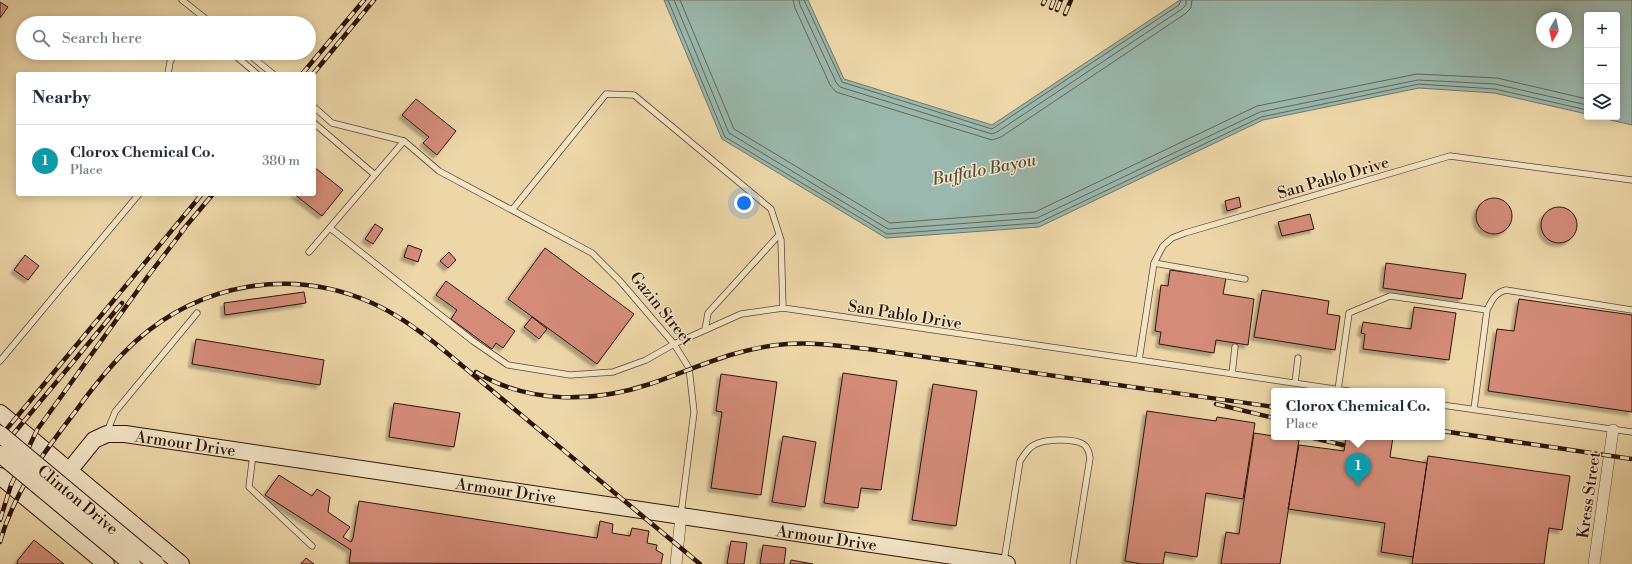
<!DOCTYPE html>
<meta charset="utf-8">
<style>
:root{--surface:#fff;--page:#f2f2f3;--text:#1f2937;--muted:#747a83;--line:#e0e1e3;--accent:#1a73e8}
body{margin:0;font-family:"Libre Bodoni",serif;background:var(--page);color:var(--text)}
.controls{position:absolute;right:12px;top:12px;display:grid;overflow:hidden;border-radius:4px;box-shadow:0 2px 10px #0003}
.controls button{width:36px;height:36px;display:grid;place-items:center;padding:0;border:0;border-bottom:1px solid var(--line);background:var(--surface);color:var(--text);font:20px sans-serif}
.compass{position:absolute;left:1536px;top:12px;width:36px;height:36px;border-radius:50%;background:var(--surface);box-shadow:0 2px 10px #0003;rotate:189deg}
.you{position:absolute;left:744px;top:203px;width:14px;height:14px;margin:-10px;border:3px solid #fff;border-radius:50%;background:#1a73e8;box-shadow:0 0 0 6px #1a73e833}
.badge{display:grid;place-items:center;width:26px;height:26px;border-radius:50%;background:var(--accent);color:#fff;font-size:13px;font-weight:700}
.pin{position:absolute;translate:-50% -33px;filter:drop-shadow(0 1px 2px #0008)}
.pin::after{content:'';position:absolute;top:21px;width:14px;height:12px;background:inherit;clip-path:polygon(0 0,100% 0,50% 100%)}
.popup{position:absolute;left:1271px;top:388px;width:174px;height:52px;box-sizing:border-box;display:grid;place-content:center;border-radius:4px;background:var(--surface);filter:drop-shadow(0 1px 3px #0005);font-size:13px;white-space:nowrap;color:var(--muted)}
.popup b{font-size:15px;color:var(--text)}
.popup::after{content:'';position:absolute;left:50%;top:100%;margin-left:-8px;border:8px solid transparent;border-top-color:var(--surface)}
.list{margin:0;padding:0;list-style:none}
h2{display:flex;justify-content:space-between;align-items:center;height:52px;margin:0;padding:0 16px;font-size:17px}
h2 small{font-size:13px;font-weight:400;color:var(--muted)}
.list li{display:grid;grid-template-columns:26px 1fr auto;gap:12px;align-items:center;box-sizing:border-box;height:72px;padding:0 16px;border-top:1px solid var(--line)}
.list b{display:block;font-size:15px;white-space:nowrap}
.list p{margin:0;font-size:13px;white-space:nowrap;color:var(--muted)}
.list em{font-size:13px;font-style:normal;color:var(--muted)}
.icon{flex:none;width:22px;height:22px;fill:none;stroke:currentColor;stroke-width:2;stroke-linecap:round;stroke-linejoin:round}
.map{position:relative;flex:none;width:1632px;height:564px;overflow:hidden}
.search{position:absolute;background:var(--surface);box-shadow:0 2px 10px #0003;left:16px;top:16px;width:300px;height:44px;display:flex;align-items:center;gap:10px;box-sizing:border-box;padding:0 14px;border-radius:22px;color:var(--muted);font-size:15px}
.panel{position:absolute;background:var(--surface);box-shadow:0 2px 10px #0003;left:16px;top:72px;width:300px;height:124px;border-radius:4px}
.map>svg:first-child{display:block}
</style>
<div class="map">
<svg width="1632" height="564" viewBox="0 0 1632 564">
<defs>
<filter id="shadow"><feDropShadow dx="-3.5" dy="3.5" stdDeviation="1" flood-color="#0004"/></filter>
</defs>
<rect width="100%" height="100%" fill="#edd7a8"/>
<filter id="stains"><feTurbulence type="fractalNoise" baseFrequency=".005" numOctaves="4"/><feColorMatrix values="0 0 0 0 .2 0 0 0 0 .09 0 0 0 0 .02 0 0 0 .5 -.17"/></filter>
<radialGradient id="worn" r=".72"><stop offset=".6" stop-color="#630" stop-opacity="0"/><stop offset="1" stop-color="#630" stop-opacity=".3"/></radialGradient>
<!-- water -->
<path fill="#9ab8ad" stroke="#6e766b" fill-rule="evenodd" d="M664,0H808L844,79L992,125L1180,0H1632V125L1598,117H1617V15H1587V114L1494,93L1419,88L1263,120L1039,227L886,238L722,139ZM1542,18H1566V42H1542Z"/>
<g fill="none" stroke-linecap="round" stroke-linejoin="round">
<!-- shore -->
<path stroke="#63665a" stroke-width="1" d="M668,0L725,137L887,234L1038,223L1261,117L1419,84L1495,89L1587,110
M674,0L729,133L888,229L1037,218L1260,112L1418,80L1495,84L1587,105
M680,0L734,129L890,223L1035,212L1257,106L1417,74L1497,78L1587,99
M793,0L795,8L830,85L836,92L992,140L1001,137L1185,14L1191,8L1192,0
M799,0L800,5L836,82L840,87L992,134L997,132L1182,9L1186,5V0
M804,0L842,82L992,129L1179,5L1181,0"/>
</g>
<!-- building -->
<path fill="#d48c79" stroke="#2c1407" filter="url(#shadow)" d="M0,2L8,7L0,18Z
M416,99L456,131L437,155L423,143L429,137L402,115Z
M314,167L343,190L322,216L294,194H314Z
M1239,197L1241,207L1227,211L1225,201Z
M1476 216a18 18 0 1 1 36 0a18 18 0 1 1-36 0Z
M1541 225a18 18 0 1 1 36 0a18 18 0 1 1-36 0Z
M1310,214L1314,229L1282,236L1278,222Z
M375,224L383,229L373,244L365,239Z
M408,245L422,250L418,262L404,257Z
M545,248L634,314L597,364L508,299Z
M449,252L456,260L448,268L440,261Z
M25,255L39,266L28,280L14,270Z
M1386,263L1466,274L1462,299L1383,288Z
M1170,270L1226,278L1223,294L1254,299L1248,345L1216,340L1214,353L1159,344L1161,332L1155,331L1161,285L1168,286Z
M446,281L515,331L503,348L496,343L492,349L451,319L457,310L436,295Z
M1262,290L1329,301L1327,314L1340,316L1335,350L1254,337Z
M304,292L306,303L225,315L224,303Z
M1519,299L1632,315V412L1488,391L1497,329L1514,331Z
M1414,307L1456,313L1449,360L1363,349L1365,334L1361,333L1363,322L1411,329Z
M532,317L547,329L539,339L524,327Z
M196,339L324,360L320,385L192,364Z
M843,373L897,381L881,490L861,488L858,508L824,503Z
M721,374L777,382L761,495L711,488L722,412L716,411Z
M933,384L977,391L956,526L912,520Z
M394,403L460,413L454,447L389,437Z
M1147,411L1216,421L1217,417L1255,423L1243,499L1206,493L1197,557L1165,552L1163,564H1142L1125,561Z
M1254,433L1274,436V437L1299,440L1280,564H1221L1226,532L1239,534Z
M783,436L816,442L805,507L772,502Z
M1346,437H1393L1390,457L1427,463L1413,557L1381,552L1385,523L1288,509L1299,445L1344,451Z
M1428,456L1570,476L1562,530L1549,528L1544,564H1412Z
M279,475L312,496L317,489L330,497L328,512L350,527L343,537L351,542L353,538L359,501L597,538L600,521L613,524L612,533L630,536L632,528L649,531L647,543L657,545L656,550L663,554L661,564L349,563L351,550L265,495Z
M34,540L64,564H17L18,560Z
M731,541L747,543L744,564H727Z
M763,545L786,548L784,564H760Z
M306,558L314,564H301Z
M791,560L813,564H790Z"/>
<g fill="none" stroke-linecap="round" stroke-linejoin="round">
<defs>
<path id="lane" d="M182,0L211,23
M200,23L205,18
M232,53L257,74
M247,53L273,74
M168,74L170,62L175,53
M314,107L332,123L404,141L439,171L592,253L620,281L674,344L689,368L694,412L681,514
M314,123L375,175
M512,210L606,94L634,95L771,209L781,240L783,308
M330,228L473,341L508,365L570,375L613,372L646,360L674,344L741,314L783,308L1139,360
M309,252L404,141
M1154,263L1245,279
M1487,310C1492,300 1495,293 1506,290L1632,310
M705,330L708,313L779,235
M0,361L139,194
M1232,374L1235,347
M1295,383L1298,358
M1338,390L1349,313L1390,296L1487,310L1474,409
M1348,391L1139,360L1154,263L1163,246L1172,238L1185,233L1450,156L1632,180
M1442,405L1632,432
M107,432L115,412L197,313
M253,454L249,487L312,546
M1004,561L1020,461C1024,455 1028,448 1034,445C1044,439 1073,438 1083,444C1088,447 1089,452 1090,458L1073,564"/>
<path id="street" d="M676,564L681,516
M1594,564L1613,430"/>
<g id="secondary">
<path d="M0,413L181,564"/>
<path d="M0,476L106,564"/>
<path id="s1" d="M39,508L94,440L107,434H125L1007,564"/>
</g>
</defs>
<!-- lane casing -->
<use href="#lane" stroke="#5c452f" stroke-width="7"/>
<!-- street casing -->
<use href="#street" stroke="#5c452f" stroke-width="12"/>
<!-- secondary casing -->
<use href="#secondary" stroke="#2c1407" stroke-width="18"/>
<!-- lane -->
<use href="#lane" stroke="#f3e5c6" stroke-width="5.5"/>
<!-- street -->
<use href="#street" stroke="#f3e5c6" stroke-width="11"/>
<!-- secondary -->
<use href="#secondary" stroke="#f3e5c6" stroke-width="16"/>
<defs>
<path id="rail" d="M1043,4L1045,0
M1051,8L1054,0
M1057,10L1061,0
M1065,14L1071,0
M302,74L364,0
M313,74L374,0
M181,232L213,194
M476,372C528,404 593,403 650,384C697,368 735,348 787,344C814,342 841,346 868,349C906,354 944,360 982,365C1079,380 1177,393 1274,407
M1216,404L1274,418
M1442,431L1632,459
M0,437L202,194
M1309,437L1343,445
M0,450L122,303
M0,520L11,485L37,430L148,276L185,228
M0,542C14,492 44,452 75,412C93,387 113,362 136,341C201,283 292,267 372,303C395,313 415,328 435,343L700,564"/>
</defs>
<!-- rail casing -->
<use href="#rail" stroke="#2c1407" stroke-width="4.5"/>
<!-- rail -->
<use href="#rail" stroke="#f3e5c6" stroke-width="3" stroke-dasharray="9" stroke-linecap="butt"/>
<defs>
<g id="secondary-bridge">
<path id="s2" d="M0,434L156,564"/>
<path d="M0,454L132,564"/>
</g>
</defs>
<!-- secondary-bridge casing -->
<use href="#secondary-bridge" stroke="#2c1407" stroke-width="18" stroke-linecap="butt"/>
<!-- secondary-bridge -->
<use href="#secondary-bridge" stroke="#f3e5c6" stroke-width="16"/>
</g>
<g text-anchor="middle" stroke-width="3" stroke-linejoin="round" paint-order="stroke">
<!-- street labels -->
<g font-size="16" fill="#2c1407" stroke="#f3e5c6">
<text transform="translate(1333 177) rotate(-16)" y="6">San Pablo Drive</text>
<text transform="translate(662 308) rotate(51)" y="6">Gazin Street</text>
<text transform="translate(905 314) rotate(9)" y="6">San Pablo Drive</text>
<text dy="6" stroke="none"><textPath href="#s1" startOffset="181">Armour Drive</textPath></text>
<text dy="6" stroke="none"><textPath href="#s1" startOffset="505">Armour Drive</textPath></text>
<text transform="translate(1588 495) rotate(-82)" y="6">Kress Street</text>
<text dy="6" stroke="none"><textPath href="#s2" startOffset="102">Clinton Drive</textPath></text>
<text dy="6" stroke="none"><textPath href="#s1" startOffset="829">Armour Drive</textPath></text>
</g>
<!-- water labels -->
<g font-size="17" font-style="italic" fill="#524d41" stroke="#f3e5c6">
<text transform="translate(984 169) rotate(-11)" y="6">Buffalo Bayou</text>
</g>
</g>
<rect width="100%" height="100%" filter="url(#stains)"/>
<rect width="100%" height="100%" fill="url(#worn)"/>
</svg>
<div class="controls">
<button>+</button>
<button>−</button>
<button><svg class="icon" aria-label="layers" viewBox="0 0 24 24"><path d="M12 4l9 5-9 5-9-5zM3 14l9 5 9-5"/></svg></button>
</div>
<svg class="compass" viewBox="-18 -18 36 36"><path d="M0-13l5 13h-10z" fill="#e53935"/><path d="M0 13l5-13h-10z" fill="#747a83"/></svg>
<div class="you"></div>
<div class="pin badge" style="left:1358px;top:486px;background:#0f9aa8">1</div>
<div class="popup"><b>Clorox Chemical Co.</b>Place</div>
<div class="search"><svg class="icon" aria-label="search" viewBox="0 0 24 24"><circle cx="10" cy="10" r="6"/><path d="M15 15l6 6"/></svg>Search here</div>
<section class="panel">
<h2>Nearby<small></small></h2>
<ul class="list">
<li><span class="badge" style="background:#0f9aa8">1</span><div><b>Clorox Chemical Co.</b><p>Place</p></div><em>380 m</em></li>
</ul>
</section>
</div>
